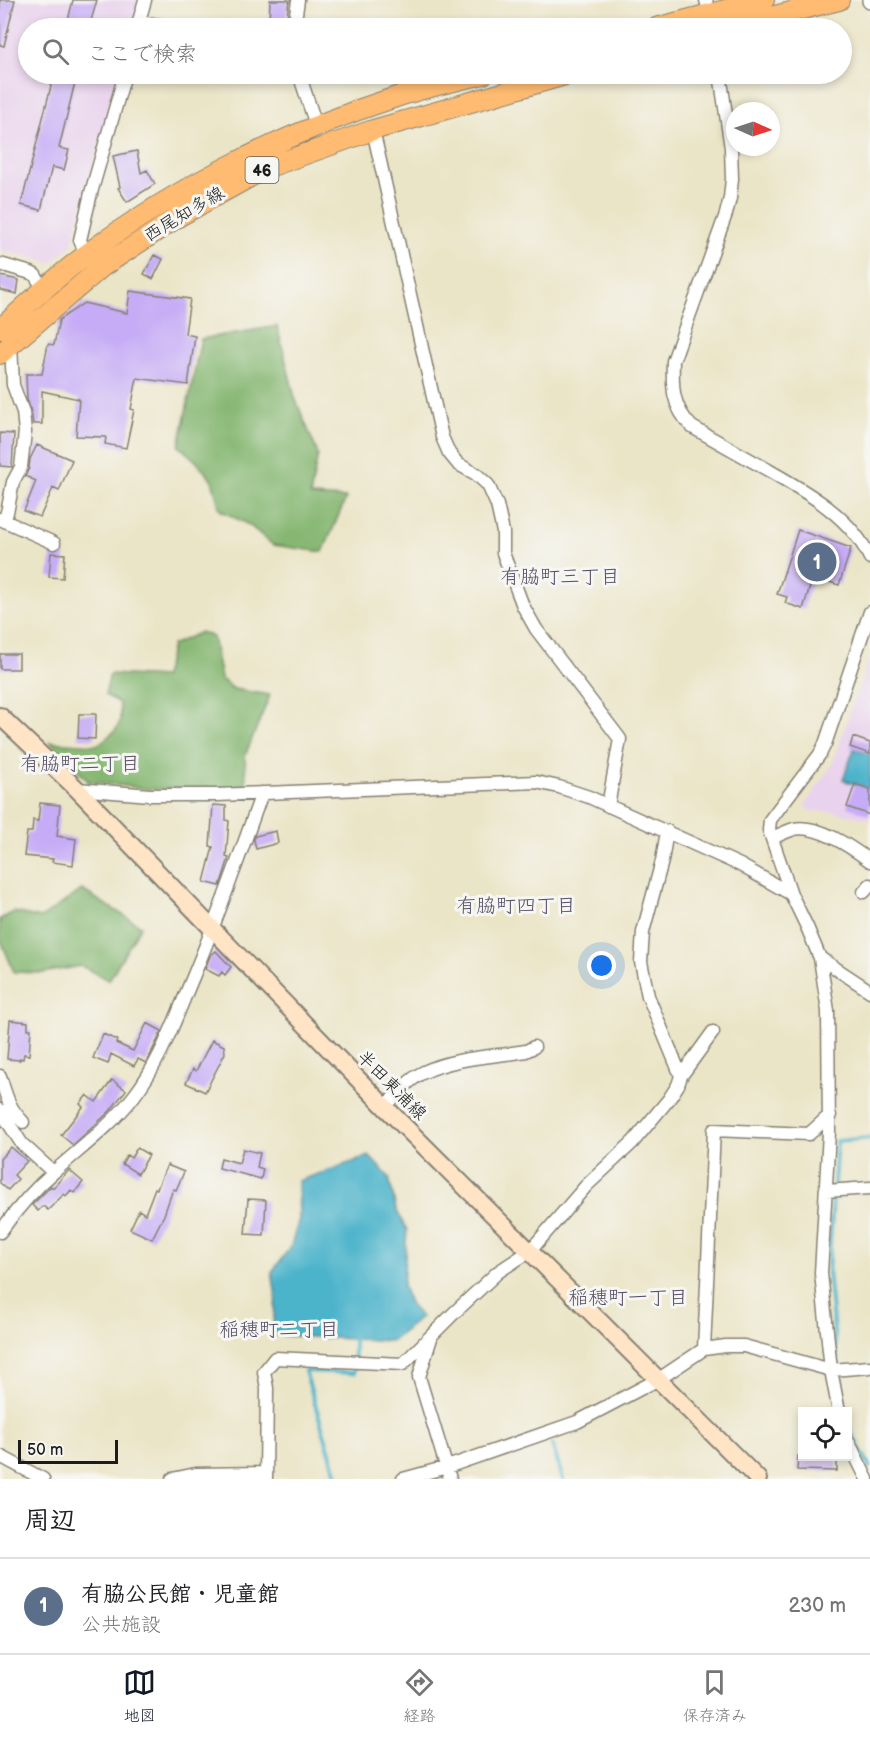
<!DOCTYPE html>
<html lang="ja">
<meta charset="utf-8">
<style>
:root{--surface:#fff;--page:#f2f2f2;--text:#202124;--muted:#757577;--line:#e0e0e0;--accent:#111827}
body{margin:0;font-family:"Balsamiq Sans","Klee One",sans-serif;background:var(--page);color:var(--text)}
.controls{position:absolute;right:18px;bottom:18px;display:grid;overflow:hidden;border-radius:0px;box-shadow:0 3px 9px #0003}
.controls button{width:54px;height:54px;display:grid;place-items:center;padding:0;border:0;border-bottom:2px solid var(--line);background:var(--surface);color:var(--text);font:30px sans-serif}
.compass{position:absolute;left:726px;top:102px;width:54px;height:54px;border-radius:50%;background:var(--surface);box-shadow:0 3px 9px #0003;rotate:93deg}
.scale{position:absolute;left:18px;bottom:15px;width:100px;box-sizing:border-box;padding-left:6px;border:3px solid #1c1c1c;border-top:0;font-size:16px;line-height:21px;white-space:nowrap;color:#1c1c1c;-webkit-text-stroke:4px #f6f6f2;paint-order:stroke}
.you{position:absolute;left:602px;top:966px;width:21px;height:21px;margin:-15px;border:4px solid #fff;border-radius:50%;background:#1a73e8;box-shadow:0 0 0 9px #1a73e833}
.badge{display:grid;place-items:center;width:39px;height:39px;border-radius:50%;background:var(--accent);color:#fff;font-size:20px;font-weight:700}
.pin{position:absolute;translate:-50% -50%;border:3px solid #fff;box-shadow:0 2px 6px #0006}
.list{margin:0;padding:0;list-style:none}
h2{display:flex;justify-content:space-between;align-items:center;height:78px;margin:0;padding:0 24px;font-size:26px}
h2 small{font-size:20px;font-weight:400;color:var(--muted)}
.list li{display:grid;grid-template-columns:39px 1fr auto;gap:18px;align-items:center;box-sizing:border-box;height:96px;padding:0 24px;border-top:2px solid var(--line)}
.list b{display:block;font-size:22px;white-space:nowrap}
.list p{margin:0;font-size:20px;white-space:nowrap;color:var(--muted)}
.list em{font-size:20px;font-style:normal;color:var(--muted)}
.icon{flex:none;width:33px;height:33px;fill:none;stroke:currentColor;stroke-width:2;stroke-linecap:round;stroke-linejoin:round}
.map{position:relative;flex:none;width:870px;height:1479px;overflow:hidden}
.search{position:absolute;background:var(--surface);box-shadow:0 3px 9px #0003;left:18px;right:18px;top:18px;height:66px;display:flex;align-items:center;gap:15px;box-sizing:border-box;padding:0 21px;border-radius:33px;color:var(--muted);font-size:22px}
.sheet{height:174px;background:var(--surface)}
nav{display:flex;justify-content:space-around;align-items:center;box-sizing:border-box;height:84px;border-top:2px solid var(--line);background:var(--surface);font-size:16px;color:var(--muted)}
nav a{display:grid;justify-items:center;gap:3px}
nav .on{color:var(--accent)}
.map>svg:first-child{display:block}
</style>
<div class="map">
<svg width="870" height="1479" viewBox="0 0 870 1479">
<rect width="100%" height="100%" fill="#f6f6f2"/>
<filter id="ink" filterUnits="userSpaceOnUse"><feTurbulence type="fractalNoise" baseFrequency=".0167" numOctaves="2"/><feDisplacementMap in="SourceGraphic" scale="12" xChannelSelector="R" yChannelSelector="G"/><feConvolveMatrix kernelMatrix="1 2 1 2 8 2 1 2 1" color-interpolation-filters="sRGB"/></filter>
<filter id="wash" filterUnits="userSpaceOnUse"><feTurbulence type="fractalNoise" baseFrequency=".008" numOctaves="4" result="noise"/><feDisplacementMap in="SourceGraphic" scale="24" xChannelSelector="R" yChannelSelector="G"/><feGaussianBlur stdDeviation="1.35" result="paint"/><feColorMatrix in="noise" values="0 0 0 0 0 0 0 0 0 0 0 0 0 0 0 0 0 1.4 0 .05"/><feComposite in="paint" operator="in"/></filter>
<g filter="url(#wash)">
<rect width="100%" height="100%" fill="#ebe5c7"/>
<!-- built -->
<path fill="#e9d2ed" d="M0,0H139L131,28H28V74H119L71,246L51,263L0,250Z
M870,655V819L833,812L811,811L804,806L831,766Z"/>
<!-- forest -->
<path fill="#86b772" stroke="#516a47" stroke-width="1.5" d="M277,326L295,398L318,454L310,496L346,498L323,552L273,545L249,525L220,510L212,480L196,461L179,446L201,339Z
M201,632L213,637L221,679L234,689L270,695L245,756L246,787L148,789L88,781L50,742L97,745C115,732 124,728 119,703L105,695L110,674L164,677L172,645Z
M82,890L141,926L109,980L81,966L43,973L14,972L0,938V919L14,912L41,918Z"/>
<!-- water -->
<path fill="#4bb3ca" stroke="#346873" stroke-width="1.5" d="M854,749L870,754V789L843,780Z
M369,1156L389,1177L396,1209L407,1230L403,1285L409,1303L421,1317L392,1341L272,1335L276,1297L272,1272L291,1246L299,1219L298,1181Z"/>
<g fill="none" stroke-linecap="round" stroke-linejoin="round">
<!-- stream -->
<path stroke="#4bb3ca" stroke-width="4" d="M846,1412L837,1363L828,1271L837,1141L870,1138
M848,1421L849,1429L870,1467
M552,1444L563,1479
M338,1479L305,1371L354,1373V1335"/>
</g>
<g id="blocks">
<!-- building -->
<path fill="#c6abf6" d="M0,0H15L4,46L0,45Z
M73,0H97L89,28H66Z
M270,0H289L286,24L269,23Z
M54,74H77L59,148L69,150L64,170L52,167L41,210L21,205Z
M137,151L141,173L147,170L155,184L127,202L118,188L120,187L113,156Z
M154,255L163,259L153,279L144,274Z
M0,276L19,280L17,294L0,290Z
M130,291L190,299L185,334L195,336L188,385L137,378L131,409L134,410L126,448L105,444L106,437L76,436L79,399L42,391V424H33L31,411L27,399L26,374H42L48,344L54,345L59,320L84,303L127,313Z
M0,433L14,434L12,467L0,466Z
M37,445L72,460L59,491L53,488L40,517L24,511L36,481L25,476L29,468L30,459Z
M798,530L851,548L839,585L813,577L803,609L785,603L787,597L777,594Z
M51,553L65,554L63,578L49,577Z
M0,654H19V669H0Z
M79,714H96L95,739L78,738Z
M853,737L870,743V754L850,747Z
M855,784L870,789V815L847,807Z
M40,803L60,805L57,836L76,839L73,865L52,862L53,859L24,856L27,832H32L33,820L38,821Z
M213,805L226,806V820L229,821L226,857L229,858L220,886L204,882L213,847L210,846Z
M276,831L278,843L256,849L254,840L255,836Z
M216,951L231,967L225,975L222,972L219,976L205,969L210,956Z
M10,1020L28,1022V1029H31L29,1055L24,1054L23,1059L20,1058V1060L7,1059Z
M147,1023L162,1031L146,1063L138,1059L134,1066L111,1054L108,1064L93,1058L103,1034L117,1040L116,1043L133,1051Z
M212,1040L224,1046L225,1053L205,1092L186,1083L193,1069L196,1071Z
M112,1080L126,1090L110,1111L73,1145L61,1135L83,1107L80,1104L87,1095L96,1102Z
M11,1147L27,1161L14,1175L18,1179L8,1190L0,1183V1159Z
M137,1148L149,1155L138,1174L122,1164L127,1155L131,1158Z
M243,1149L260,1153L257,1167L263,1169L261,1179L219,1168L221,1158L239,1163Z
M167,1165L184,1172L176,1190L173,1189L164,1215L152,1239L130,1229L139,1210L145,1214L155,1188L157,1189Z
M69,1170L83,1182L74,1193L71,1190L66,1196L64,1194L48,1210L43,1206L38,1211L32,1205L51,1186L53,1188Z
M248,1199L266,1200L264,1235L245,1234Z
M798,1456H837V1471L797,1470Z"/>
</g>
</g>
<g filter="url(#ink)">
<use href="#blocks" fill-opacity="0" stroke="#848072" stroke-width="1.5"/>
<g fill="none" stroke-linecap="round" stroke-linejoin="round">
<defs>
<path id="minor" d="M706,0L714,28
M139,22L178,28
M137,28L145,0
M294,28L298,0
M299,74L316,125
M720,74L731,148L732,179L730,198L726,214L673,361C672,387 672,407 692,427C715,440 738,453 761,466C801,489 850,514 870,558
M373,130L442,437L449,453L458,464L476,474L488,485L497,505L503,532V553L523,606L536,629L620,739L608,806
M86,254L80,240L91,193L125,74
M0,264L31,273L35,275L44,290
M0,519L54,543
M5,520L8,508L13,482L21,467L25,432L23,412L13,385L11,344
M77,789L150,795H217L536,782L559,787L589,797L740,865L791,894
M772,838C779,835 787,831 794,829C818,824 851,847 870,861
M864,892L870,885
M820,958L870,991
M0,1076C6,1095 8,1107 23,1122
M681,1076L713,1032
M385,1107C396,1095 409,1079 424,1072C455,1057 493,1057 526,1051L534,1047
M0,1110L22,1144L53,1172
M826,1191L870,1188
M0,1232C16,1210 34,1189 55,1171C82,1147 112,1125 134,1096C161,1061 176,1017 193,977C218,917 240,855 262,793
M431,1338L419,1377L450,1479
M704,1349L714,1130L809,1134L830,1115
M839,1412L831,1370L821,1273L829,1132L828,1011L820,958L807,927L791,894L769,830L770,820L820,754L825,744L870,612
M848,1441L867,1479
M0,1456L43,1479
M172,1479L196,1474L266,1473
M266,1479L267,1388L264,1372L275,1358L403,1364L454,1313L498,1272L530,1251L586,1186L633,1142L669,1099L678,1085L681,1076L648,996L641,962L643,932L662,861L667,831
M403,1479L447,1467L577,1422L659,1379L704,1349L726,1346H744L831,1370L870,1367"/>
<path id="tertiary" d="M870,0V1"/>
<path id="secondary" d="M0,716L77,789L385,1107L758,1479"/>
<path id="primary" d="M656,28L764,0
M726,28L839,0
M0,329C28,304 56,277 87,254C179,185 290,131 399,96C427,87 455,81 483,74
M0,354L103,266L181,215L266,168L373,130L569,74"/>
</defs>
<!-- minor casing -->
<use href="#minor" stroke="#848072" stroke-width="15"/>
<!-- tertiary casing -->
<use href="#tertiary" stroke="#848072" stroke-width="18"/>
<!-- secondary casing -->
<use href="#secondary" stroke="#848072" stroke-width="20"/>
<!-- primary casing -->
<use href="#primary" stroke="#848072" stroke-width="22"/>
<!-- minor -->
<use href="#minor" stroke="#fff" stroke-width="12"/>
<!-- tertiary -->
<use href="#tertiary" stroke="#fff" stroke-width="15"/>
<!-- secondary -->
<use href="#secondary" stroke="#ffe4c6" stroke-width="16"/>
<!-- primary -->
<use href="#primary" stroke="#ffbb71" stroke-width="20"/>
</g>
</g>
<g text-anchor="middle" stroke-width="6" stroke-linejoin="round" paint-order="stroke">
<!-- shield labels -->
<rect fill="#f6f6f2" stroke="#5d5d5c" stroke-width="1.5" x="245.5" y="157" width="33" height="26" rx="4.5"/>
<g font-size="16" font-weight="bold" fill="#1c1c1c">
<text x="262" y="176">46</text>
</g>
<!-- street labels -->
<g font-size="18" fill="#1c1c1c" stroke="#f6f6f2">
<text transform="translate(184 214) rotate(-31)" y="6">西尾知多線</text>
<text transform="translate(392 1085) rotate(45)" y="6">半田東浦線</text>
</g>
<!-- neighbourhood labels -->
<g font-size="20" fill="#584e68" stroke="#f6f6f2">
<text x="560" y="583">有脇町三丁目</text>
<text x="80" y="770">有脇町二丁目</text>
<text x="516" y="912">有脇町四丁目</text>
<text x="628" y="1304">稲穂町一丁目</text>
<text x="279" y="1336">稲穂町二丁目</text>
</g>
</g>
</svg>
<div class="controls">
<button><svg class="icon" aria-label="locate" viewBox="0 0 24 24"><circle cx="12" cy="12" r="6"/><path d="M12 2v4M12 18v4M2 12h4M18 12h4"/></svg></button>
</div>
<svg class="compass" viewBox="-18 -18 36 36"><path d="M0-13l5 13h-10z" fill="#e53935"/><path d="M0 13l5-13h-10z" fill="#757577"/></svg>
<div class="scale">50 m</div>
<div class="you"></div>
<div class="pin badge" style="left:817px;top:562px;background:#5c6f8a">1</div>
<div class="search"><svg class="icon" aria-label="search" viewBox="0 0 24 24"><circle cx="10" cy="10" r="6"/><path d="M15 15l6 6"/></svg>ここで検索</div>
</div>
<section class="sheet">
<h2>周辺<small></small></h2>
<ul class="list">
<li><span class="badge" style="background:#5c6f8a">1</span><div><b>有脇公民館・児童館</b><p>公共施設</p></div><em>230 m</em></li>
</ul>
</section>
<nav>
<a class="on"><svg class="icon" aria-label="map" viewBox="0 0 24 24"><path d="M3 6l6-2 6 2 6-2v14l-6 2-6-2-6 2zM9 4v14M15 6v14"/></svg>地図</a>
<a><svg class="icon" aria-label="directions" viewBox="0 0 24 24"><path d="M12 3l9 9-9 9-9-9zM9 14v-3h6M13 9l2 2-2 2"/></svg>経路</a>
<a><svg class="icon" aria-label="saved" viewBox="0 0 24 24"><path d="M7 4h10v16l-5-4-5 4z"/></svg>保存済み</a>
</nav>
